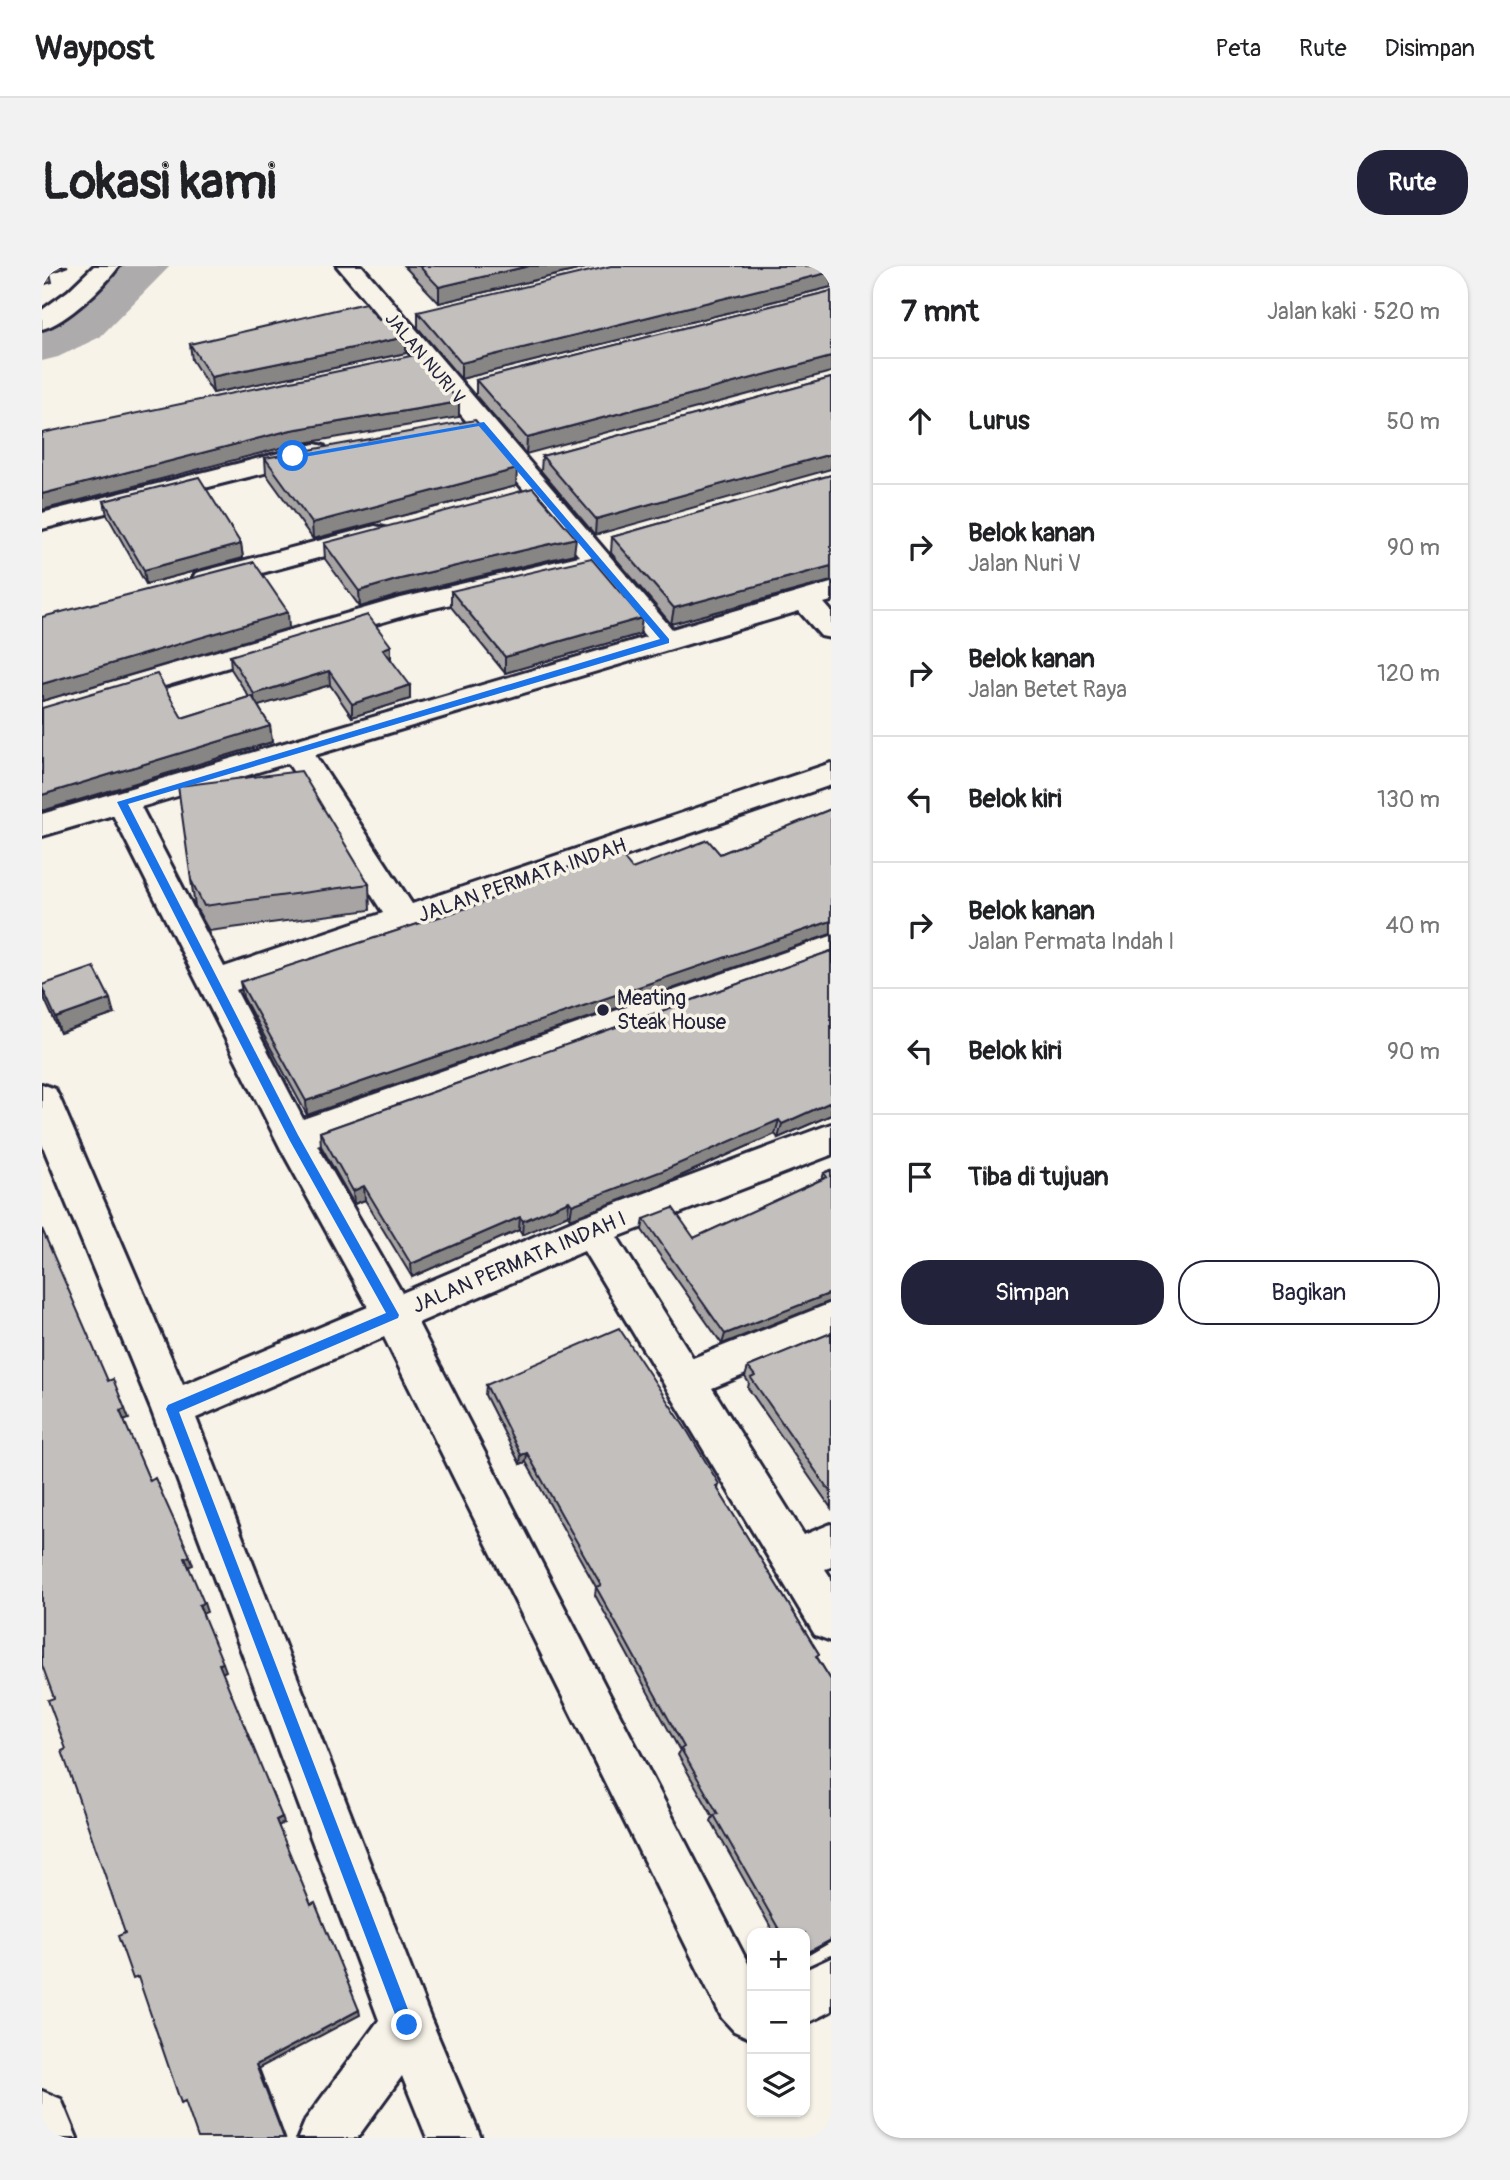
<!DOCTYPE html>
<html lang="id">
<meta charset="utf-8">
<style>
:root{--surface:#fff;--page:#f2f2f2;--text:#202124;--muted:#757577;--line:#e0e0e0;--accent:#22223b}
body{margin:0;font-family:Pangolin,sans-serif;background:var(--page);color:var(--text)}
.controls{position:absolute;right:21px;bottom:21px;display:grid;overflow:hidden;border-radius:14px;box-shadow:0 2px 5px #0004}
.controls button{width:63px;height:63px;display:grid;place-items:center;padding:0;border:0;border-bottom:2px solid var(--line);background:var(--surface);color:var(--text);font:35px sans-serif}
.stop{position:absolute;width:21px;height:21px;margin:-16px;border:5px solid #1a73e8;border-radius:50%;background:#fff}
.stop.end{background:#1a73e8;border-color:#fff;box-shadow:0 2px 7px #0008}
.list{margin:0;padding:0;list-style:none}
h2{display:flex;justify-content:space-between;align-items:center;height:91px;margin:0;padding:0 28px;font-size:30px}
h2 small{font-size:23px;font-weight:400;color:var(--muted)}
.list li{display:grid;grid-template-columns:46px 1fr auto;gap:21px;align-items:center;box-sizing:border-box;height:126px;padding:0 28px;border-top:2px solid var(--line)}
.list b{display:block;font-size:26px;white-space:nowrap}
.list p{margin:0;font-size:23px;white-space:nowrap;color:var(--muted)}
.list em{font-size:23px;font-style:normal;color:var(--muted)}
.actions{display:flex;gap:14px;padding:21px 28px}
.actions a{flex:1;padding:16px 0;border:2px solid var(--accent);border-radius:28px;text-align:center;font-size:24px;color:var(--accent)}
.actions .main{background:var(--accent);color:#fff}
.icon{flex:none;width:38px;height:38px;fill:none;stroke:currentColor;stroke-width:2;stroke-linecap:round;stroke-linejoin:round}
.map{position:relative;flex:none;width:789px;height:1872px;overflow:hidden;border-radius:28px}
header{display:flex;align-items:center;gap:42px;box-sizing:border-box;height:98px;padding:0 35px;background:var(--surface);border-bottom:2px solid var(--line)}
header strong{font-size:33px}
nav{display:flex;gap:38px;margin-inline-start:auto;font-size:24px}
.intro{display:flex;align-items:center;justify-content:space-between;box-sizing:border-box;height:168px;padding:0 42px}
h1{margin:0;font-size:49px}
.button{padding:18px 32px;border-radius:28px;background:var(--accent);color:#fff;font-size:24px;font-weight:700}
main{display:flex;gap:42px;padding:0 42px}
aside{flex:1;background:var(--surface);border-radius:28px;box-shadow:0 2px 5px #0004}
.map>svg:first-child{display:block}
</style>
<header>
<strong>Waypost</strong>
<nav><a>Peta</a><a>Rute</a><a>Disimpan</a></nav>
</header>
<div class="intro"><h1>Lokasi kami</h1><a class="button">Rute</a></div>
<main>
<div class="map">
<svg width="789" height="1872" viewBox="0 0 789 1872">
<rect width="100%" height="100%" fill="#f7f3e8"/>
<filter id="ink" filterUnits="userSpaceOnUse"><feTurbulence type="fractalNoise" baseFrequency=".0143" numOctaves="2"/><feDisplacementMap in="SourceGraphic" scale="14" xChannelSelector="R" yChannelSelector="G"/><feConvolveMatrix kernelMatrix="1 2 1 2 8 2 1 2 1" color-interpolation-filters="sRGB"/></filter>
<g filter="url(#ink)">
<g fill="none" stroke-linecap="round" stroke-linejoin="round">
<!-- river -->
<path fill="#aeabad" fill-rule="evenodd" d="M79,0H128L58,71L16,91L0,95V63L26,51L50,24Z"/>
<defs>
<path id="minor" d="M52,0H77C63,20 24,57 0,63V44L26,25Z
M295,0H320L630,363L789,317V335L782,337L789,345V372L779,370L757,345L273,489L370,638L789,497V519L194,724L261,853L789,670V696L275,879L360,1027L536,952L789,858V889L575,971L651,1092L789,1037V1073L670,1122L762,1269L789,1258V1301L783,1303L789,1312V1375L773,1369L542,985L376,1057L710,1705V1773L692,1765L680,1752L342,1071L154,1152L389,1754L439,1872H385L360,1810L315,1872H256L264,1853L337,1754L109,1143L0,878V818L13,823L18,833L141,1119L326,1041L239,883L71,549L0,570V548L604,371L549,305L371,347L0,456V436L355,333L537,290ZM246,497L341,647L182,701L99,541Z
M273,178L282,180L286,186L282,192L0,263V247Z
M333,260L343,262L347,268L343,274L164,322L154,319L150,313L154,307Z
M789,1692V1745L763,1758V1704Z
M0,1825L19,1833L35,1872H0Z"/>
</defs>
<!-- minor casing -->
<use href="#minor" stroke="#22223b" stroke-width="6"/>
<!-- minor -->
<use href="#minor" fill="#f7f3e8" fill-rule="evenodd"/>
</g>
<!-- wall -->
<path fill="#a7a4a3" stroke="#22223b" stroke-width="2" d="M362,0H552L397,37Z
M789,0V21L419,113L376,62V46Z
M789,25L484,188L434,130V114Z
M337,54L364,87L171,127L150,94L148,78Z
M789,112L553,269L499,205L500,190Z
M223,192L474,220L271,273L224,208Z
M789,209L629,358L569,287L570,271Z
M62,235L199,278L201,292L104,318L65,249Z
M282,277L532,288L354,330L318,341L283,293Z
M409,325L598,368L463,407L409,341Z
M188,390L349,393L368,433L310,451L288,419L216,440L228,460L230,476L0,545V442L140,452L207,431L189,403Z
M789,543V668L265,849L201,731L198,716L440,637L541,601L590,603L678,588Z
M149,614L327,618L328,644L167,665L153,640Z
M789,685V849L736,872L733,868L618,919L528,953L526,949L480,969L477,964L370,1011L323,934L312,938L279,880L278,866Z
M0,723L72,748L18,767L3,734Z
M789,904V1035L680,1078L600,964L602,953L652,972L780,913L782,907Z
M789,1067V1242L706,1122L707,1117L703,1111L706,1101Z
M444,1119L677,1218L676,1224L777,1388L775,1391L789,1414V1675L763,1690V1667H732L669,1555L671,1551L636,1489L638,1485L553,1329L554,1321L484,1196L478,1198L443,1129Z"/>
<!-- shaded-wall -->
<path fill="#888684" stroke="#22223b" stroke-width="2" d="M0,0H26L8,7L10,16L0,19Z
M487,0H552L397,37V21Z
M789,6V21L419,113V97Z
M364,71V87L171,127L169,111Z
M789,91V106L484,188L485,172Z
M417,136V151L250,179L0,244V228L249,164Z
M789,188V203L553,269L554,253Z
M475,203L474,220L271,273L270,257Z
M534,272L532,288L354,330L318,341L317,325L354,314Z
M199,278L201,292L104,318L102,304Z
M789,300V315L629,358L632,342Z
M246,346L247,362L0,435V418Z
M600,352L598,368L463,407V391Z
M349,380V394L341,383Z
M287,405L288,419L213,441L212,428Z
M368,419V433L310,451V438Z
M228,460L230,476L0,545V529Z
M789,655V668L265,849L264,835Z
M68,733L72,748L18,767L14,752Z
M789,836V849L736,872L740,858Z
M737,854L733,868L618,919L528,953L530,939Z
M322,920L323,934L312,938L311,925Z
M527,935L526,949L480,969L481,955Z
M478,951L477,964L370,1011L369,998Z
M789,1027V1035L680,1078L683,1068Z
M83,1143L87,1153L82,1155L78,1145Z
M485,1187L484,1196L478,1198L479,1189Z
M148,1290L151,1299L146,1301L143,1292Z
M162,1337L165,1346L160,1348L157,1339Z
M181,1397L184,1405L180,1407L177,1398Z
M240,1551L242,1557L236,1560L234,1554Z
M789,1674V1675L763,1690V1688Z
M317,1744L318,1749L217,1802L243,1872H242L214,1799Z"/>
<!-- building -->
<path fill="#c2bfbd" stroke="#22223b" stroke-width="2" d="M0,0L8,6L0,9Z
M377,0H487L397,21Z
M569,0H789V6L419,97L376,46Z
M789,25V91L485,172L434,114Z
M323,37L337,54L347,51L364,71L169,111L148,78Z
M378,88L417,136L249,164L0,228V167Z
M789,112V188L554,253L500,190Z
M433,154L475,203L270,257L223,192Z
M789,209V300L632,342L570,271Z
M157,211L199,278L102,304L62,235Z
M491,222L534,272L354,314L317,325L282,277Z
M549,292L600,352L463,391L409,325Z
M212,296L246,346L0,418V351Z
M326,349L349,380L341,383L368,419L310,438L287,405L212,428L188,390Z
M115,408L140,452L210,430L228,460L0,529V442Z
M259,505L327,618L162,640L149,614L136,520Z
M789,543V655L264,835L198,716L440,637L537,597L541,601L578,588L590,603L666,574L678,588Z
M789,685V836L740,858L737,854L620,905L530,939L527,935L481,955L478,951L369,998L322,920L311,925L278,866Z
M52,701L68,733L14,752L0,721V719Z
M789,904V1027L683,1068L602,953L631,942L652,972L785,911L782,907Z
M0,963L66,1115L71,1113L83,1143L78,1145L108,1215L113,1212L148,1290L143,1292L162,1337L157,1339L181,1397L177,1398L240,1551L234,1554L269,1639L273,1637L317,1744L214,1799L242,1872H156L143,1835L139,1837L96,1711L91,1713L76,1670L83,1667L20,1485L24,1483L6,1434L12,1432L0,1399Z
M577,1062L646,1166L677,1218L674,1220L777,1388L774,1390L789,1414V1674L763,1688V1667H739L672,1549L676,1548L639,1483L642,1481L554,1321L559,1319L485,1187L479,1189L444,1119Z
M789,1067V1227L709,1112L713,1110L706,1101Z"/>
</g>
<!-- route -->
<path fill="#1a73e8" d="M442,156L627,373V377L86,538L256,869L357,1049L356,1052L137,1146L372,1759L365,1767L357,1759L124,1143L126,1139L344,1047L248,875L75,536L618,373L437,160L251,193L247,190Z"/>
<!-- markers -->
<circle fill="#22223b" stroke="#f7f3e8" stroke-width="2.5" cx="561" cy="744" r="7"/>
<g text-anchor="middle" stroke-width="7" stroke-linejoin="round" paint-order="stroke">
<!-- far-street labels -->
<g font-size="18" fill="#22223b" stroke="#f7f3e8">
<text transform="translate(383 92) rotate(50)" y="6">JALAN NURI V</text>
</g>
<!-- street labels -->
<g font-size="21" fill="#22223b" stroke="#f7f3e8">
<text transform="translate(480 614) rotate(-19)" y="7">JALAN PERMATA INDAH</text>
<text transform="translate(477 996) rotate(-23)" y="7">JALAN PERMATA INDAH I</text>
</g>
<!-- poi labels -->
<g font-size="21" fill="#22223b" stroke="#f7f3e8" text-anchor="start">
<text x="575" y="739">Meating<tspan x="575" dy="24">Steak House</tspan></text>
</g>
</g>
</svg>
<div class="controls">
<button>+</button>
<button>−</button>
<button><svg class="icon" aria-label="layers" viewBox="0 0 24 24"><path d="M12 4l9 5-9 5-9-5zM3 14l9 5 9-5"/></svg></button>
</div>
<div class="stop" style="left:251px;top:190px"></div>
<div class="stop end" style="left:365px;top:1759px"></div>
</div>
<aside>
<h2>7 mnt<small>Jalan kaki · 520 m</small></h2>
<ul class="list">
<li><svg class="icon" aria-label="ahead" viewBox="0 0 24 24"><path d="M12 20V5M6 11l6-6 6 6"/></svg><div><b>Lurus</b></div><em>50 m</em></li>
<li><svg class="icon" aria-label="right" viewBox="0 0 24 24"><path d="M7 20v-9h11M14 6l5 5-5 5"/></svg><div><b>Belok kanan</b><p>Jalan Nuri V</p></div><em>90 m</em></li>
<li><svg class="icon" aria-label="right" viewBox="0 0 24 24"><path d="M7 20v-9h11M14 6l5 5-5 5"/></svg><div><b>Belok kanan</b><p>Jalan Betet Raya</p></div><em>120 m</em></li>
<li><svg class="icon" aria-label="left" viewBox="0 0 24 24"><path d="M17 20v-9H6M10 6l-5 5 5 5"/></svg><div><b>Belok kiri</b></div><em>130 m</em></li>
<li><svg class="icon" aria-label="right" viewBox="0 0 24 24"><path d="M7 20v-9h11M14 6l5 5-5 5"/></svg><div><b>Belok kanan</b><p>Jalan Permata Indah I</p></div><em>40 m</em></li>
<li><svg class="icon" aria-label="left" viewBox="0 0 24 24"><path d="M17 20v-9H6M10 6l-5 5 5 5"/></svg><div><b>Belok kiri</b></div><em>90 m</em></li>
<li><svg class="icon" aria-label="arrive" viewBox="0 0 24 24"><path d="M6 21V4h12l-3 4 3 4H6"/></svg><div><b>Tiba di tujuan</b></div></li>
</ul>
<div class="actions"><a class="main">Simpan</a><a>Bagikan</a></div>
</aside>
</main>
